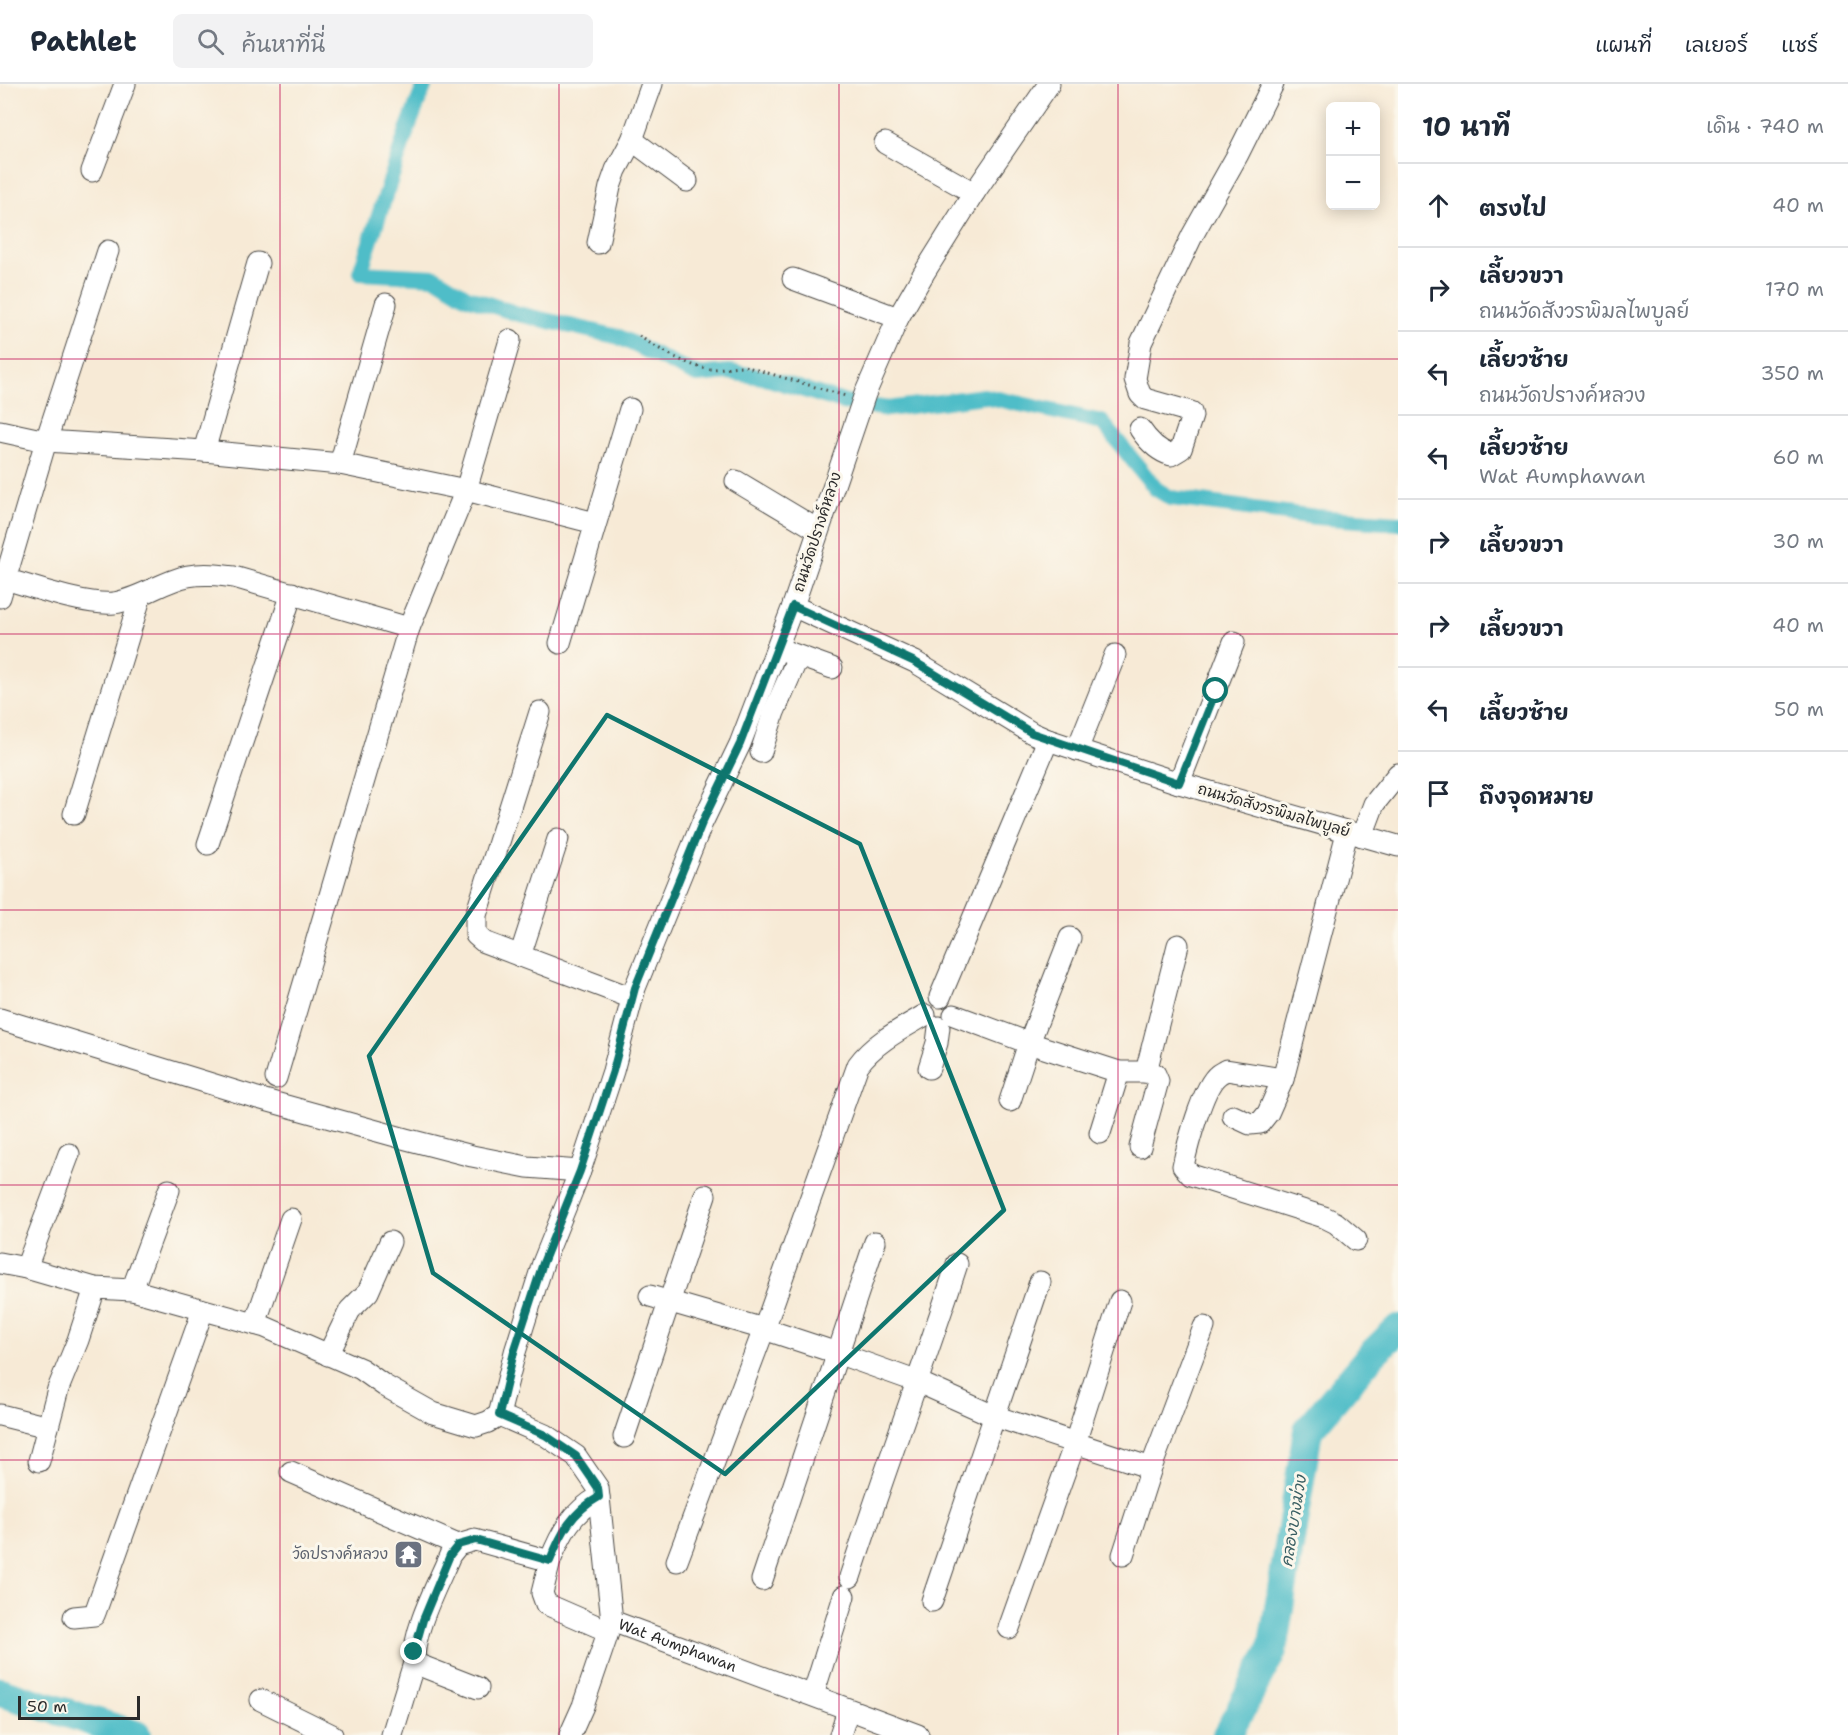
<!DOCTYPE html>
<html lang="th">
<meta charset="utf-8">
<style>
:root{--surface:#fff;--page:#f2f2f3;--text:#1f2937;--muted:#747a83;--line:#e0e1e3}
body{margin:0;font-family:"Shantell Sans","Playpen Sans Thai",sans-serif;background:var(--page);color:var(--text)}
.controls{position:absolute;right:18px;top:18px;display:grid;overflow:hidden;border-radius:9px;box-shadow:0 3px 15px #0003}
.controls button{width:54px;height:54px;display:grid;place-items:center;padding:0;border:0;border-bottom:2px solid var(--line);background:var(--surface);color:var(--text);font:30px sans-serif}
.scale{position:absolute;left:18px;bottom:15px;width:122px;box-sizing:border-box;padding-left:6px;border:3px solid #2b2b2b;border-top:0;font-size:16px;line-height:21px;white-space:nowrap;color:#2b2b2b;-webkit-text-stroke:4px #fbf7ec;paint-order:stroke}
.stop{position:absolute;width:18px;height:18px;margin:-14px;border:4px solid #0f766e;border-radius:50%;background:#fff}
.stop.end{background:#0f766e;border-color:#fff;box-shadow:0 2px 6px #0008}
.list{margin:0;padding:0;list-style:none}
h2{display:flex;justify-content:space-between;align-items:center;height:78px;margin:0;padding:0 24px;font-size:26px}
h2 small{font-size:20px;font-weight:400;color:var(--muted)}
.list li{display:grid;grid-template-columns:39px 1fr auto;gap:18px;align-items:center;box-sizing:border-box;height:84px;padding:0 24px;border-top:2px solid var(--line)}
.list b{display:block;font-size:22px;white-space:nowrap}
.list p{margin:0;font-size:20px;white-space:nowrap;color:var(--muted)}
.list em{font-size:20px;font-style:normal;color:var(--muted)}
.icon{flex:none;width:33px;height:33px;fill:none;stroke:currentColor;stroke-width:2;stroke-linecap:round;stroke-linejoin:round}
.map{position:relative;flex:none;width:1398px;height:1651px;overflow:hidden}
header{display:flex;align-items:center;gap:36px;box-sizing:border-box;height:84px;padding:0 30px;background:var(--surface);border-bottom:2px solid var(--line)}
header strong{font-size:28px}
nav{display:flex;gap:33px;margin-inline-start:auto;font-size:21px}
.search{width:420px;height:54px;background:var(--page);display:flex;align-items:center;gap:15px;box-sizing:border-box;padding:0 21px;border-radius:9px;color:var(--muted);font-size:22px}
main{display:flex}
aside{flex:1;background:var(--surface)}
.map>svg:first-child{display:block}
</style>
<header>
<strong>Pathlet</strong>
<div class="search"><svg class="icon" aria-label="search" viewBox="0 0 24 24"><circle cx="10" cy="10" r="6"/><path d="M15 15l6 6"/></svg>ค้นหาที่นี่</div>
<nav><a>แผนที่</a><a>เลเยอร์</a><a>แชร์</a></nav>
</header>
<main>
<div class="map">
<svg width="1398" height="1651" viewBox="0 0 1398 1651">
<rect width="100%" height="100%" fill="#fbf7ec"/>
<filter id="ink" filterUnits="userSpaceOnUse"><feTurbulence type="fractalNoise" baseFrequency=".0167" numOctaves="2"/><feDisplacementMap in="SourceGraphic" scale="12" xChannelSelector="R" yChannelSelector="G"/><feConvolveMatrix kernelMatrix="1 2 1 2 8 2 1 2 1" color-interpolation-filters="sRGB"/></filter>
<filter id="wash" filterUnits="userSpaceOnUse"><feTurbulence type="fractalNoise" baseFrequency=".008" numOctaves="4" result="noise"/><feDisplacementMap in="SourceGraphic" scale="24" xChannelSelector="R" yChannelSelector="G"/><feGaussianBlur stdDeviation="1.35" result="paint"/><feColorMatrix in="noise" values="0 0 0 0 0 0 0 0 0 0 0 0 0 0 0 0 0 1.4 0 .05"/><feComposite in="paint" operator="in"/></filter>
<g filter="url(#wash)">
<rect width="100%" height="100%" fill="#f7ead6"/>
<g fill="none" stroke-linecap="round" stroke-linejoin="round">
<!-- canal -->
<path stroke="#50bdc8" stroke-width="16" d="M425,0L407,46L360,189L435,193L467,213L518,230L619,253L697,291L729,288L763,293L843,318L888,325L984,312L1102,338L1156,405L1171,414L1316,433L1398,439"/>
<!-- river -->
<path stroke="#50bdc8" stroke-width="30" d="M0,1608L136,1651
M1227,1651L1272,1567L1308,1346L1372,1270L1398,1245"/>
</g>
</g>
<g filter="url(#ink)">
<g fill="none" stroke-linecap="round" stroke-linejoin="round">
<defs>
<g id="minor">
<path d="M632,56L687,97"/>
<path d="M885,59L974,109"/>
<path d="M92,87L125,0"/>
<path d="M598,159L610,103L616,86L632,56L652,0"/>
<path d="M793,195L898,234"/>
<path d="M1140,345C1148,357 1157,367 1171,371L1181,365L1192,332L1191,328L1145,315L1140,310L1135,295L1141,259L1192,152L1238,70L1273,0"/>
<path d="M0,347L46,357L204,367L340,380L466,406L595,439"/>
<path d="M204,367L258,179"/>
<path d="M340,380L386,220"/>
<path d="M736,397L818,446"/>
<path d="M5,495C33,503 87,522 114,519C140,515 163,497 188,492C204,489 219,491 234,493L409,544"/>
<path d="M0,513L46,357L108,167"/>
<path d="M793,522L915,578L1032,649L1048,656L1179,699L1398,762"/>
<path d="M560,559L630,325"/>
<path d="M785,567L832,584"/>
<path d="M540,628L476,831V851L484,858L632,914"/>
<path d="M1077,666L1115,571"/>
<path d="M761,668L774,628L798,573"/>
<path d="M1179,699L1234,558"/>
<path d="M74,730L141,511"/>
<path d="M1362,752L1374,720L1398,690"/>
<path d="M208,760L292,509"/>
<path d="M520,872L558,755"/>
<path d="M940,913L1048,656"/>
<path d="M954,931L1029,959L1119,988H1146L1155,990L1158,997L1140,1063"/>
<path d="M0,935L254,1013L406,1055L472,1072L527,1083L580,1087"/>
<path d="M929,984L937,959L939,943"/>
<path d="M1146,988L1178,861"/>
<path d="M276,994L409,544L466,406L510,256"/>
<path d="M1283,995L1226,986C1223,988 1220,989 1218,991C1203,1002 1187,1063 1183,1082L1191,1091L1324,1133L1336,1139L1356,1156"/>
<path d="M1010,1017L1029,959L1070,854"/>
<path d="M1233,1032L1250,1040L1260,1039L1268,1029L1283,995L1347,749"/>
<path d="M1100,1049L1119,988"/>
<path d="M0,1179L26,1184L95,1204L132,1206L265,1243L361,1285L385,1302L433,1329L476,1342L488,1338L499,1331"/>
<path d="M26,1184L69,1070"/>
<path d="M132,1206L169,1106"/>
<path d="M650,1212L764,1245L837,1269L918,1298L994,1332L1151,1384"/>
<path d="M255,1240L291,1135"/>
<path d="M328,1271L350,1226L368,1208L390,1158"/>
<path d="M0,1331L48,1343"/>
<path d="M499,1331L515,1268L543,1179L580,1087L613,987L635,904L702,739L740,660L793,522L865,310L898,234L924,189L974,109L1049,0"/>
<path id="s1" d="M499,1331L545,1351L576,1372L598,1404L612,1537L918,1651"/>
<path d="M624,1353L705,1111"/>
<path d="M39,1377L58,1305L78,1256L95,1204"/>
<path d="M291,1388L458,1461"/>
<path d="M1123,1471L1151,1384L1204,1243"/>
<path d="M550,1477L542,1509L546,1520L608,1547"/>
<path d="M677,1477L764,1245L858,981C874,959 901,945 925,931"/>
<path d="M850,1493C884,1388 923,1285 957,1180"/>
<path d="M762,1496L875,1158"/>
<path d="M932,1517L1040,1198"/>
<path d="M74,1533L94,1531L96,1526L203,1226"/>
<path d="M1009,1544L1075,1359L1120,1217"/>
<path d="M478,1604L414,1579C413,1545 437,1502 450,1471L458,1461L475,1456L550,1477C561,1449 572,1428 599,1413"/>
<path d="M813,1611L844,1512"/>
<path d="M261,1616L332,1651"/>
<path d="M392,1651L414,1579"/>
<path d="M570,1651L583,1622L612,1537"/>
<path d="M840,1651L848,1626"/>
</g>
</defs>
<!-- minor casing -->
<use href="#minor" stroke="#4a4845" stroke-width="23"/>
<!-- path -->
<path stroke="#4a4845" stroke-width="3" stroke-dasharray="1.5 4.5" stroke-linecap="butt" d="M639,252C655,263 692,285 711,285C722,285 733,282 744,282L846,312"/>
<!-- minor -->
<use href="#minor" stroke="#fff" stroke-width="21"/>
</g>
</g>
<g fill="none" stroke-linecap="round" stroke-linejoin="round" filter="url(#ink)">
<!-- route -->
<path stroke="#0f766e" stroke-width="8" d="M414,1568L423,1536L450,1471L458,1461L476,1456L550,1477C561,1449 572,1428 599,1413L598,1404L576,1372L545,1351L499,1331L514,1268L543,1179L580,1087L613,987L635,904L702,739L740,660L793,522L915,578L1032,649L1179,699L1216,607"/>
</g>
<!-- marked area -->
<path fill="none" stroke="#0f766e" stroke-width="4.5" stroke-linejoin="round" d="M607,631L860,760L1004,1126L725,1390L433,1189L369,972Z"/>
<!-- grid -->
<path fill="none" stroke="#c2185b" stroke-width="1.5" stroke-opacity="0.55" d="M280,0V1651M559,0V1651M839,0V1651M1118,0V1651M0,275H1398M0,550H1398M0,826H1398M0,1101H1398M0,1376H1398"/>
<!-- icons -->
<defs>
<symbol id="temple-square" viewBox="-11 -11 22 22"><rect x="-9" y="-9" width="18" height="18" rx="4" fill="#6b7280" stroke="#fbf7ec"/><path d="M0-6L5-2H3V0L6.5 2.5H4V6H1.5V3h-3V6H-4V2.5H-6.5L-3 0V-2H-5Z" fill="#fff"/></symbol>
</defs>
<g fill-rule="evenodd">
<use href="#temple-square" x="392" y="1454" width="33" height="33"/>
</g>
<g text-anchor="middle" stroke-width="6" stroke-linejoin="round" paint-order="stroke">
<!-- street labels -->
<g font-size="15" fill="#2b2b2b" stroke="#fbf7ec">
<text transform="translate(817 448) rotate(-72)" y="5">ถนนวัดปรางค์หลวง</text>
<text transform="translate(1274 726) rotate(16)" y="5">ถนนวัดสังวรพิมลไพบูลย์</text>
<text dy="5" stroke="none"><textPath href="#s1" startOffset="330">Wat Aumphawan</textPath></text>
</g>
<!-- worship labels -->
<g font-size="15" fill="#5b616d" stroke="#fbf7ec" text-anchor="end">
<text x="388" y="1475">วัดปรางค์หลวง</text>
</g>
<!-- water labels -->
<g font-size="16" font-style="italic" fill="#385e62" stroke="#fbf7ec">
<text transform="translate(1293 1437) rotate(-81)" y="6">คลองบางม่วง</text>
</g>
</g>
</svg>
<div class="controls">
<button>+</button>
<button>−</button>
</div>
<div class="scale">50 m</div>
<div class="stop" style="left:1216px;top:607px"></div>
<div class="stop end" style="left:414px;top:1568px"></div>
</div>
<aside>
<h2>10 นาที<small>เดิน · 740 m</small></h2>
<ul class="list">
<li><svg class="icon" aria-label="ahead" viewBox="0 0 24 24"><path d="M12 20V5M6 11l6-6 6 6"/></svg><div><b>ตรงไป</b></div><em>40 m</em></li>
<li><svg class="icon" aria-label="right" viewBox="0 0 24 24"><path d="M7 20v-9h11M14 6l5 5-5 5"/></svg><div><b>เลี้ยวขวา</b><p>ถนนวัดสังวรพิมลไพบูลย์</p></div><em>170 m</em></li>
<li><svg class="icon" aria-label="left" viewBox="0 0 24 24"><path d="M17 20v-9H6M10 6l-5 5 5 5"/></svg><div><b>เลี้ยวซ้าย</b><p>ถนนวัดปรางค์หลวง</p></div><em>350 m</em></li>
<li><svg class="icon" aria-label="left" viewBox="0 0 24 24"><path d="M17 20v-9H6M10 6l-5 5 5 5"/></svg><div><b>เลี้ยวซ้าย</b><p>Wat Aumphawan</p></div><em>60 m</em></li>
<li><svg class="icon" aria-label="right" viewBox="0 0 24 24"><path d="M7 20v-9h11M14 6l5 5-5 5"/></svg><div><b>เลี้ยวขวา</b></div><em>30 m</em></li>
<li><svg class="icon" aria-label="right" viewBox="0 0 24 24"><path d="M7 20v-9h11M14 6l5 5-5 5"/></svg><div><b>เลี้ยวขวา</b></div><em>40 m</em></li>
<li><svg class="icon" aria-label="left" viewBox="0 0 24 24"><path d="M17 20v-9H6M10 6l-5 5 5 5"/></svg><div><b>เลี้ยวซ้าย</b></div><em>50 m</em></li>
<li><svg class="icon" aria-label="arrive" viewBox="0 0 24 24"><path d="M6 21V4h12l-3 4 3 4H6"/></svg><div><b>ถึงจุดหมาย</b></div></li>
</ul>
</aside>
</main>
